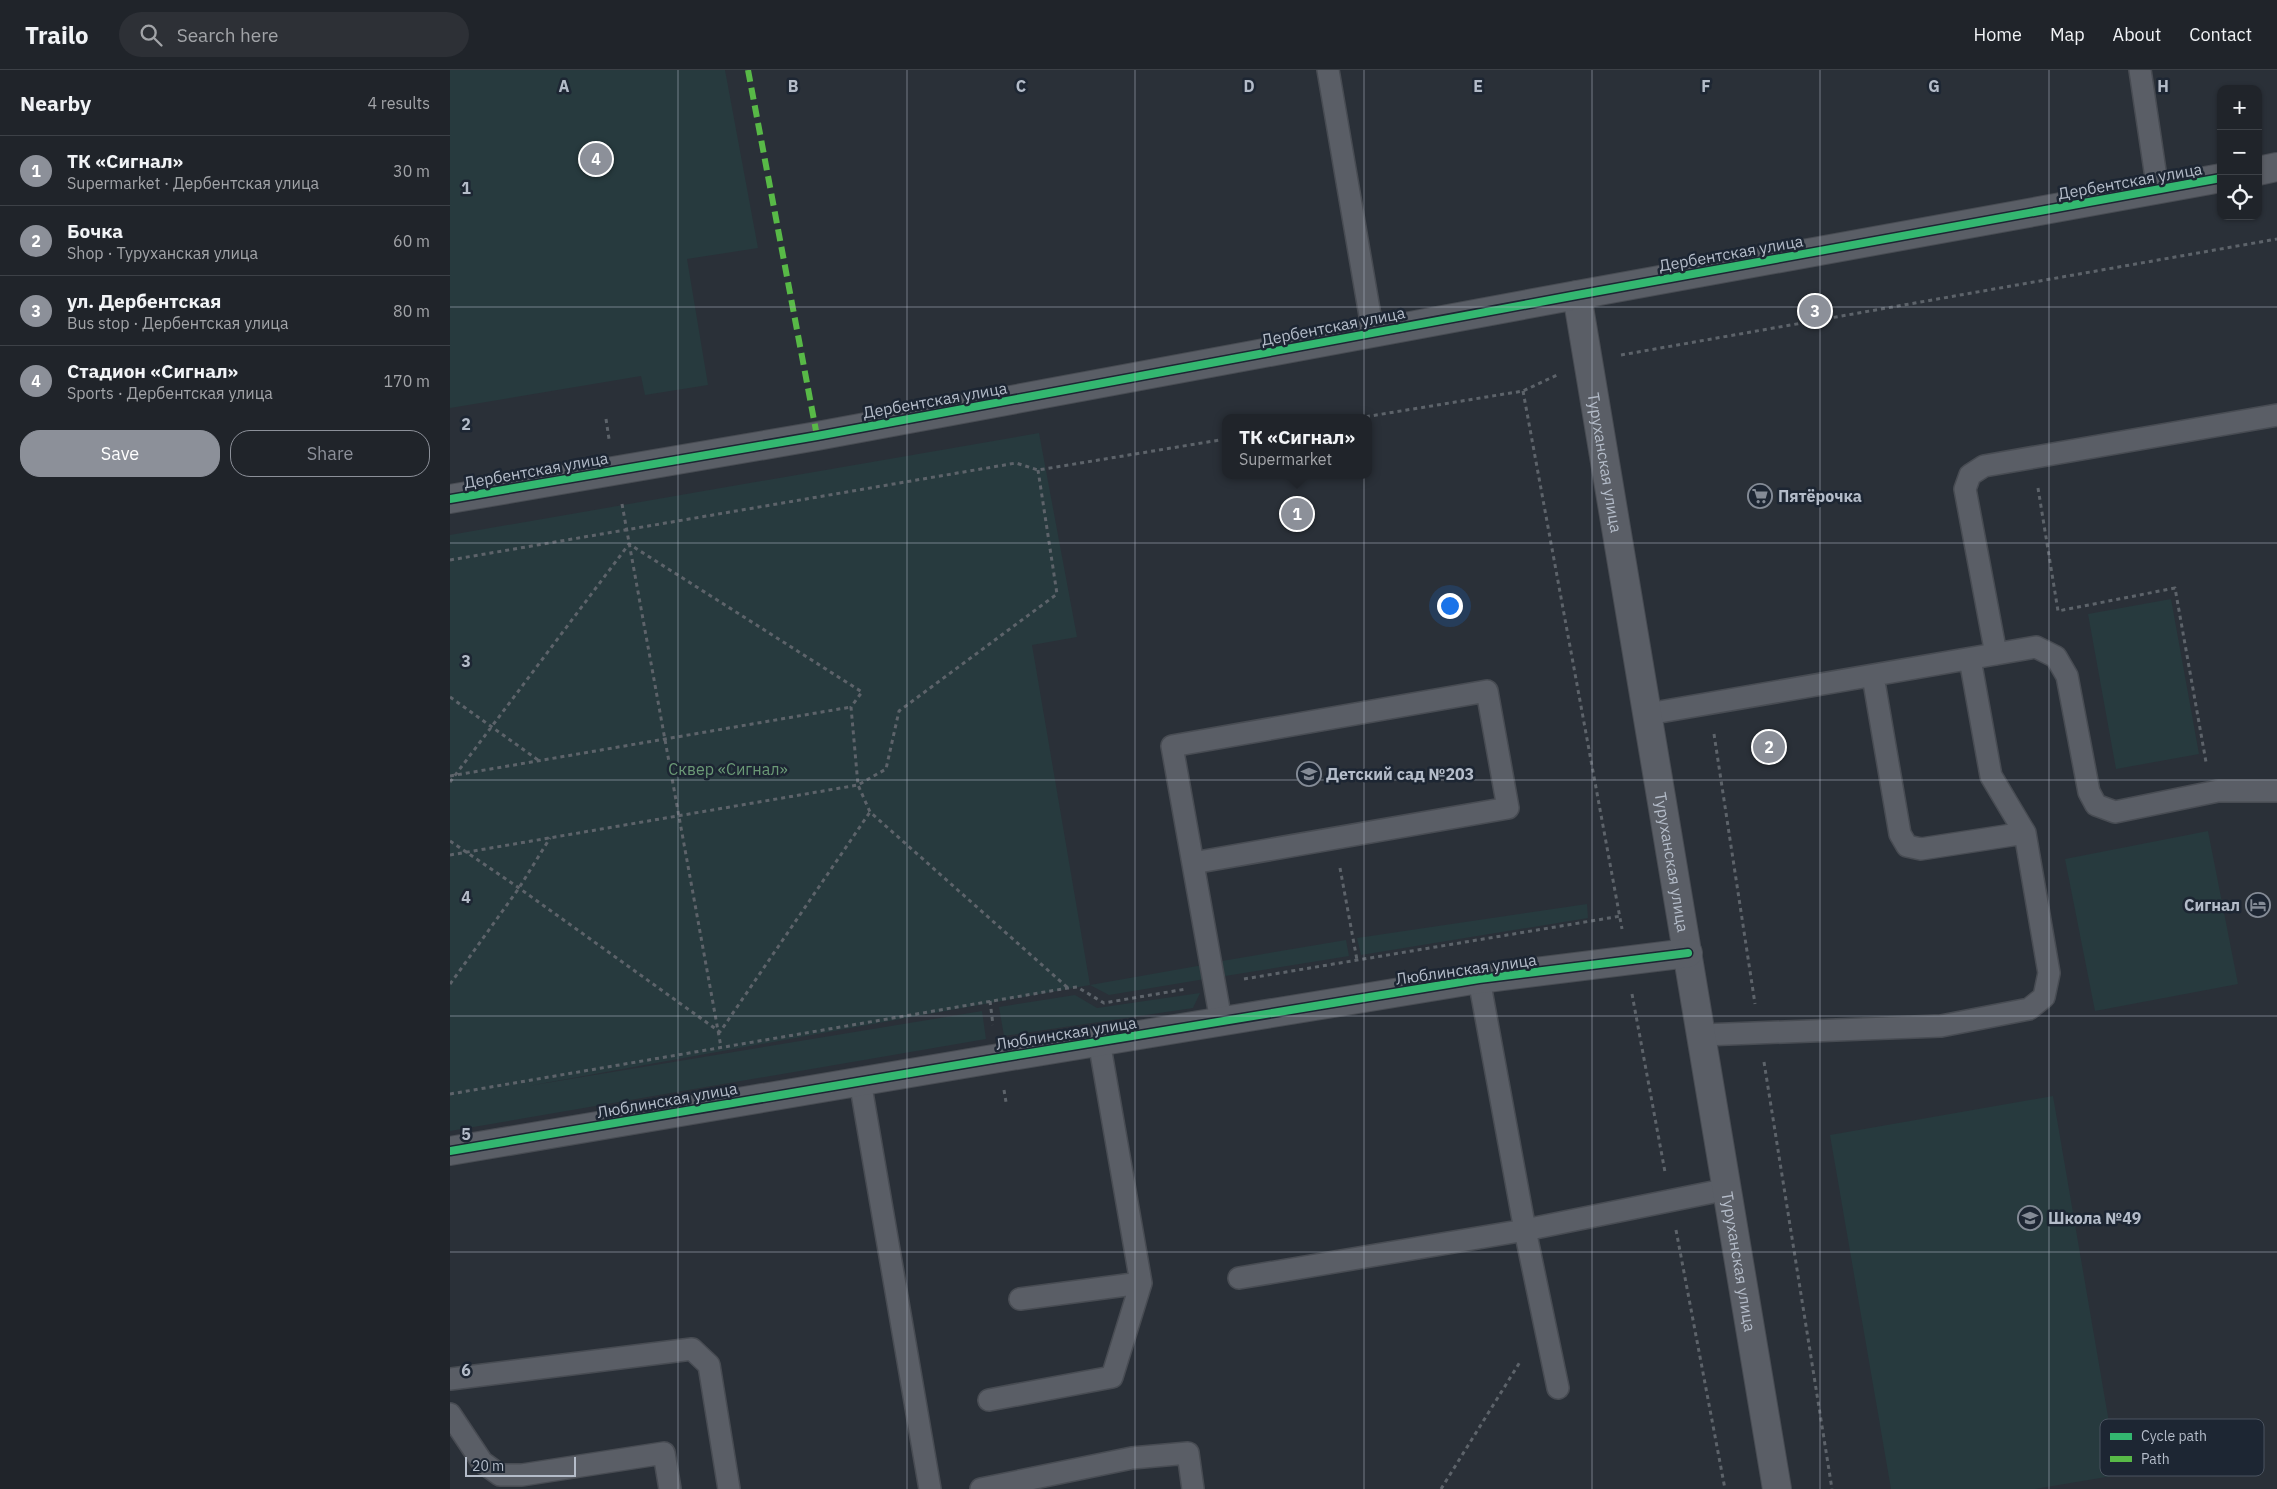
<!DOCTYPE html>
<meta charset="utf-8">
<style>
:root{--surface:#20242a;--page:#2d3036;--text:#f1f3f6;--muted:#a2a4a8;--line:#3d4147;--accent:#8c9099}
body{margin:0;font-family:"IBM Plex Sans",sans-serif;background:var(--page);color:var(--text)}
.controls{position:absolute;right:15px;top:15px;display:grid;overflow:hidden;border-radius:10px;box-shadow:0 1px 4px #0004}
.controls button{width:45px;height:45px;display:grid;place-items:center;padding:0;border:0;border-bottom:1px solid var(--line);background:var(--surface);color:var(--text);font:25px sans-serif}
.scale{position:absolute;left:15px;bottom:12px;width:111px;box-sizing:border-box;padding-left:5px;border:2px solid #b4bcc9;border-top:0;font-size:14px;line-height:18px;white-space:nowrap;color:#b4bcc9;-webkit-text-stroke:4px #1d2633;paint-order:stroke}
.you{position:absolute;left:999px;top:535px;width:18px;height:18px;margin:-12px;border:4px solid #fff;border-radius:50%;background:#1a73e8;box-shadow:0 0 0 8px #1a73e833}
.badge{display:grid;place-items:center;width:32px;height:32px;border-radius:50%;background:var(--accent);color:#fff;font-size:16px;font-weight:700}
.pin{position:absolute;translate:-50% -50%;border:2px solid #fff;box-shadow:0 1px 5px #0006}
.popup{position:absolute;left:772px;top:344px;width:150px;height:65px;box-sizing:border-box;display:grid;place-content:center;border-radius:10px;background:var(--surface);filter:drop-shadow(0 1px 4px #0005);font-size:16px;white-space:nowrap;color:var(--muted)}
.popup b{font-size:19px;color:var(--text)}
.popup::after{content:'';position:absolute;left:50%;top:100%;margin-left:-10px;border:10px solid transparent;border-top-color:var(--surface)}
.list{margin:0;padding:0;list-style:none}
h2{display:flex;justify-content:space-between;align-items:center;height:65px;margin:0;padding:0 20px;font-size:21px}
h2 small{font-size:16px;font-weight:400;color:var(--muted)}
.list li{display:grid;grid-template-columns:32px 1fr auto;gap:15px;align-items:center;box-sizing:border-box;height:70px;padding:0 20px;border-top:1px solid var(--line)}
.list b{display:block;font-size:19px;white-space:nowrap}
.list p{margin:0;font-size:16px;white-space:nowrap;color:var(--muted)}
.list em{font-size:16px;font-style:normal;color:var(--muted)}
.actions{display:flex;gap:10px;padding:15px 20px}
.actions a{flex:1;padding:11px 0;border:1px solid var(--accent);border-radius:20px;text-align:center;font-size:18px;color:var(--accent)}
.actions .main{background:var(--accent);color:#fff}
.icon{flex:none;width:28px;height:28px;fill:none;stroke:currentColor;stroke-width:2;stroke-linecap:round;stroke-linejoin:round}
.map{position:relative;flex:none;width:1827px;height:1419px;overflow:hidden}
header{display:flex;align-items:center;gap:30px;box-sizing:border-box;height:70px;padding:0 25px;background:var(--surface);border-bottom:1px solid var(--line)}
header strong{font-size:24px}
nav{display:flex;gap:28px;margin-inline-start:auto;font-size:18px}
.search{width:350px;height:45px;background:var(--page);display:flex;align-items:center;gap:12px;box-sizing:border-box;padding:0 18px;border-radius:28px;color:var(--muted);font-size:19px}
main{display:flex}
aside{flex:1;background:var(--surface)}
.map>svg:first-child{display:block}
</style>
<header>
<strong>Trailo</strong>
<div class="search"><svg class="icon" aria-label="search" viewBox="0 0 24 24"><circle cx="10" cy="10" r="6"/><path d="M15 15l6 6"/></svg>Search here</div>
<nav><a>Home</a><a>Map</a><a>About</a><a>Contact</a></nav>
</header>
<main>
<aside>
<h2>Nearby<small>4 results</small></h2>
<ul class="list">
<li><span class="badge">1</span><div><b>ТК «Сигнал»</b><p>Supermarket · Дербентская улица</p></div><em>30 m</em></li>
<li><span class="badge">2</span><div><b>Бочка</b><p>Shop · Туруханская улица</p></div><em>60 m</em></li>
<li><span class="badge">3</span><div><b>ул. Дербентская</b><p>Bus stop · Дербентская улица</p></div><em>80 m</em></li>
<li><span class="badge">4</span><div><b>Стадион «Сигнал»</b><p>Sports · Дербентская улица</p></div><em>170 m</em></li>
</ul>
<div class="actions"><a class="main">Save</a><a>Share</a></div>
</aside>
<div class="map">
<svg width="1827" height="1419" viewBox="0 0 1827 1419">
<rect width="100%" height="100%" fill="#2a3038"/>
<!-- green -->
<path fill="#273a3e" d="M0,0H275L308,178L237,189L258,315L195,325L191,306L0,338Z
M589,363L627,567L582,575L640,915L753,895L755,909L659,925L640,915L78,1016L532,941L536,969L0,1061V465Z
M1721,529L1749,684L1666,699L1638,544Z
M1758,761L1788,914L1645,941L1615,789Z
M1137,834L1138,848L911,885L907,868Z
M896,870L899,886L775,906L772,891Z
M750,923L743,938L554,966L549,937L625,925L647,938Z
M1603,1026L1668,1405L1585,1419H1441L1380,1065Z"/>
<g fill="none" stroke-linecap="round" stroke-linejoin="round">
<defs>
<path id="service" d="M878,0L923,263
M1690,0L1708,121
M1546,584L1515,419L1520,405L1534,396L1827,345
M1423,606L1450,764L1457,776L1471,779L1575,763
M1198,644L1586,577L1606,587L1617,606L1639,722L1646,735L1665,742L1768,721H1827
M743,793L1058,738L1037,621L722,676L771,951
M1029,909L1075,1160L1108,1318
M1253,965L1491,956L1579,939L1594,927L1599,903L1575,763L1541,706L1520,589
M410,1011L480,1419
M789,1208L1075,1160L1278,1119
M570,1229L691,1213L649,971
M0,1309L242,1279L259,1295L279,1419
M539,1330L662,1307L691,1213
M0,1344L32,1392L50,1405H72L214,1383L220,1419
M531,1419L682,1388L738,1383L743,1419"/>
<g id="minor">
<path id="s1" d="M1127,225L1327,1419"/>
<path d="M0,1081L549,988L1029,909L1238,883"/>
</g>
<path id="tertiary" d="M1808,101L1827,97
M0,429L367,366L1127,225L1771,108"/>
</defs>
<!-- service casing -->
<use href="#service" stroke="#484c53" stroke-width="24"/>
<!-- minor casing -->
<use href="#minor" stroke="#484c53" stroke-width="30"/>
<!-- tertiary casing -->
<use href="#tertiary" stroke="#484c53" stroke-width="30"/>
<!-- path -->
<path stroke="#5d636a" stroke-width="3" stroke-dasharray="4 4" stroke-linecap="butt" d="M1171,285L1827,169
M1073,321L1172,859
M908,348L1073,321L1107,305
M156,349L159,369
M1588,418L1608,541L1725,518L1756,692
M172,434L271,977
M0,490L566,393L588,400L776,369
M0,627L88,690
M1264,664L1305,934
M0,706L401,637
M0,712L179,474L412,622L401,637L408,715L420,742L618,918
M0,771L69,818L270,962L420,742
M0,785L408,715L436,699L449,641L607,524L588,400
M890,798L907,890
M794,909L1171,846
M0,914L69,818L100,768
M1182,924L1215,1102
M540,931L543,955
M1314,992L1382,1419
M554,1020L556,1032
M0,1024L618,918L627,917L654,933L736,919
M1226,1160L1275,1419
M991,1419L1070,1292"/>
<!-- service -->
<use href="#service" stroke="#5a5e66" stroke-width="21"/>
<!-- minor -->
<use href="#minor" stroke="#5a5e66" stroke-width="28"/>
<!-- tertiary -->
<use href="#tertiary" stroke="#5a5e66" stroke-width="28"/>
<!-- quiet -->
<path stroke="#58b947" stroke-width="6" stroke-dasharray="12 6" stroke-linecap="butt" d="M298,0L367,366"/>
<defs>
<path id="cycleway" d="M0,429L367,366L1127,225L1771,108
M0,1081L549,988L1029,909L1238,883"/>
</defs>
<!-- cycleway casing -->
<use href="#cycleway" stroke="#1d2633" stroke-width="11"/>
<!-- cycleway -->
<use href="#cycleway" stroke="#33b770" stroke-width="8"/>
</g>
<!-- grid -->
<path fill="none" stroke="#b4bcc9" stroke-width="1" stroke-opacity="0.55" d="M228,0V1419M457,0V1419M685,0V1419M914,0V1419M1142,0V1419M1370,0V1419M1599,0V1419M0,237H1827M0,473H1827M0,710H1827M0,946H1827M0,1182H1827"/>
<!-- icons -->
<defs>
<symbol id="supermarket-ring" viewBox="-11 -11 22 22"><circle r="9.5" fill="#1d2633" stroke="#848b96" stroke-width="1.5"/><path d="M-6-5.5h2.5l.6 2H6L4.5 2H-2.5L-4.4-4H-6ZM-1.5 3.2a1.3 1.3 0 1 0 .1 0ZM3 3.2a1.3 1.3 0 1 0 .1 0Z" fill="#848b96"/></symbol>
<symbol id="school-ring" viewBox="-11 -11 22 22"><circle r="9.5" fill="#1d2633" stroke="#848b96" stroke-width="1.5"/><path d="M0-5L7-2L0 1L-7-2ZM-4 1L0 2.5L4 1V4Q0 6-4 4Z" fill="#848b96"/></symbol>
<symbol id="hotel-ring" viewBox="-11 -11 22 22"><circle r="9.5" fill="#1d2633" stroke="#848b96" stroke-width="1.5"/><path d="M-6-4.5h1.5V1H6V5H4.5V3h-9V5H-6ZM-4 0a1.8 1.8 0 1 1 3.6 0ZM.5 0V-2.5h3Q6-2.5 6 0Z" fill="#848b96"/></symbol>
</defs>
<g fill-rule="evenodd">
<use href="#supermarket-ring" x="1296" y="412" width="28" height="28"/>
<use href="#school-ring" x="845" y="690" width="28" height="28"/>
<use href="#hotel-ring" x="1794" y="821" width="28" height="28"/>
<use href="#school-ring" x="1566" y="1134" width="28" height="28"/>
</g>
<g text-anchor="middle" stroke-width="5" stroke-linejoin="round" paint-order="stroke">
<!-- street labels -->
<g font-size="16" fill="#b4bcc9" stroke="#1d2633">
<text transform="translate(1680 111) rotate(-10)" y="6">Дербентская улица</text>
<text transform="translate(1281 183) rotate(-10)" y="6">Дербентская улица</text>
<text transform="translate(883 256) rotate(-11)" y="6">Дербентская улица</text>
<text transform="translate(485 330) rotate(-10)" y="6">Дербентская улица</text>
<text dy="6" stroke="none"><textPath href="#s1" startOffset="170">Туруханская улица</textPath></text>
<text transform="translate(86 400) rotate(-10)" y="6">Дербентская улица</text>
<text dy="6" stroke="none"><textPath href="#s1" startOffset="575">Туруханская улица</textPath></text>
<text transform="translate(1016 899) rotate(-8)" y="6">Люблинская улица</text>
<text transform="translate(616 963) rotate(-9)" y="6">Люблинская улица</text>
<text transform="translate(217 1030) rotate(-10)" y="6">Люблинская улица</text>
<text dy="6" stroke="none"><textPath href="#s1" startOffset="980">Туруханская улица</textPath></text>
</g>
<!-- poi labels -->
<g font-size="16" font-weight="bold" fill="#b4bcc9" stroke="#1d2633" text-anchor="start">
<text x="1328" y="432">Пятёрочка</text>
<text x="876" y="710">Детский сад №203</text>
<text x="1790" y="841" text-anchor="end">Сигнал</text>
<text x="1598" y="1154">Школа №49</text>
</g>
<!-- park labels -->
<g font-size="16" fill="#6b9a76" stroke="#1d2633">
<text x="278" y="705">Сквер «Сигнал»</text>
</g>
</g>
<!-- legend -->
<rect x="1650" y="1349" width="164" height="57" rx="8" fill="#1d2633" stroke="#4a5360" stroke-width="1"/>
<rect x="1660" y="1363" width="22" height="7" fill="#33b770"/>
<rect x="1660" y="1386" width="22" height="6" fill="#58b947"/>
<g font-size="14" fill="#b4bcc9">
<text x="1691" y="1371">Cycle path</text>
<text x="1691" y="1394">Path</text>
</g>
<g font-size="16" text-anchor="middle" font-weight="bold" fill="#b4bcc9" stroke="#1d2633" stroke-width="5" stroke-linejoin="round" paint-order="stroke">
<text x="114" y="22">A</text>
<text x="343" y="22">B</text>
<text x="571" y="22">C</text>
<text x="799" y="22">D</text>
<text x="1028" y="22">E</text>
<text x="1256" y="22">F</text>
<text x="1484" y="22">G</text>
<text x="1713" y="22">H</text>
<text x="16" y="124">1</text>
<text x="16" y="360">2</text>
<text x="16" y="597">3</text>
<text x="16" y="833">4</text>
<text x="16" y="1070">5</text>
<text x="16" y="1306">6</text>
</g>
</svg>
<div class="controls">
<button>+</button>
<button>−</button>
<button><svg class="icon" aria-label="locate" viewBox="0 0 24 24"><circle cx="12" cy="12" r="6"/><path d="M12 2v4M12 18v4M2 12h4M18 12h4"/></svg></button>
</div>
<div class="scale">20 m</div>
<div class="you"></div>
<div class="pin badge" style="left:847px;top:444px">1</div>
<div class="popup"><b>ТК «Сигнал»</b>Supermarket</div>
<div class="pin badge" style="left:1319px;top:677px">2</div>
<div class="pin badge" style="left:1365px;top:241px">3</div>
<div class="pin badge" style="left:146px;top:89px">4</div>
</div>
</main>
